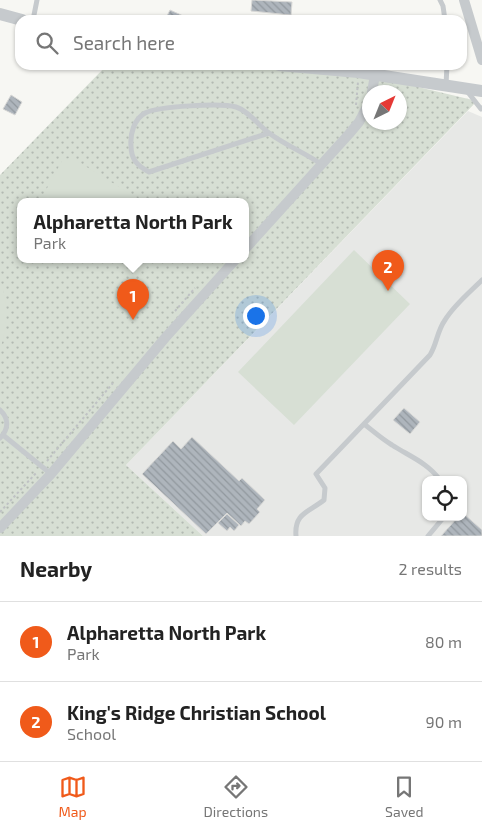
<!DOCTYPE html>
<style>
:root{--surface:#fff;--page:#f6f6f6;--text:#222;--muted:#767676;--line:#e0e0e0;--accent:#f05a1a}
body{margin:0;font-family:"Exo 2",sans-serif;background:var(--page);color:var(--text)}
.controls{position:absolute;right:15px;bottom:15px;display:grid;overflow:hidden;border-radius:10px;box-shadow:0 1px 4px #0004}
.controls button{width:45px;height:45px;display:grid;place-items:center;padding:0;border:0;border-bottom:1px solid var(--line);background:var(--surface);color:var(--text);font:25px sans-serif}
.compass{position:absolute;left:362px;top:85px;width:45px;height:45px;border-radius:50%;background:var(--surface);box-shadow:0 1px 4px #0004;rotate:43deg}
.you{position:absolute;left:255px;top:315px;width:18px;height:18px;margin:-12px;border:4px solid #fff;border-radius:50%;background:#1a73e8;box-shadow:0 0 0 8px #1a73e833}
.badge{display:grid;place-items:center;width:32px;height:32px;border-radius:50%;background:var(--accent);color:#fff;font-size:16px;font-weight:700}
.pin{position:absolute;translate:-50% -41px;filter:drop-shadow(0 1px 2px #0008)}
.pin::after{content:'';position:absolute;top:26px;width:18px;height:15px;background:inherit;clip-path:polygon(0 0,100% 0,50% 100%)}
.popup{position:absolute;left:17px;top:198px;width:232px;height:65px;box-sizing:border-box;display:grid;place-content:center;border-radius:10px;background:var(--surface);filter:drop-shadow(0 1px 4px #0005);font-size:16px;white-space:nowrap;color:var(--muted)}
.popup b{font-size:19px;color:var(--text)}
.popup::after{content:'';position:absolute;left:50%;top:100%;margin-left:-10px;border:10px solid transparent;border-top-color:var(--surface)}
.list{margin:0;padding:0;list-style:none}
h2{display:flex;justify-content:space-between;align-items:center;height:65px;margin:0;padding:0 20px;font-size:21px}
h2 small{font-size:16px;font-weight:400;color:var(--muted)}
.list li{display:grid;grid-template-columns:32px 1fr auto;gap:15px;align-items:center;box-sizing:border-box;height:80px;padding:0 20px;border-top:1px solid var(--line)}
.list b{display:block;font-size:19px;white-space:nowrap}
.list p{margin:0;font-size:16px;white-space:nowrap;color:var(--muted)}
.list em{font-size:16px;font-style:normal;color:var(--muted)}
.icon{flex:none;width:28px;height:28px;fill:none;stroke:currentColor;stroke-width:2;stroke-linecap:round;stroke-linejoin:round}
.map{position:relative;flex:none;width:482px;height:536px;overflow:hidden}
.search{position:absolute;background:var(--surface);box-shadow:0 1px 4px #0004;left:15px;right:15px;top:15px;height:55px;display:flex;align-items:center;gap:12px;box-sizing:border-box;padding:0 18px;border-radius:15px;color:var(--muted);font-size:19px}
.sheet{height:225px;background:var(--surface)}
nav{display:flex;justify-content:space-around;align-items:center;box-sizing:border-box;height:70px;border-top:1px solid var(--line);background:var(--surface);font-size:14px;color:var(--muted)}
nav a{display:grid;justify-items:center;gap:2px}
nav .on{color:var(--accent)}
.map>svg:first-child{display:block}
</style>
<div class="map">
<svg width="482" height="536" viewBox="0 0 482 536">
<defs>
<pattern id="park-dots" width="8" height="8" patternUnits="userSpaceOnUse" patternTransform="scale(1.25)"><rect width="8" height="8" fill="#d7dfd4"/><path d="M2 2h.1M6 6h.1" fill="none" stroke="#b2b9b2" stroke-width="1.8" stroke-linecap="round"/></pattern>
<pattern id="building-back-hatch" width="6" height="6" patternUnits="userSpaceOnUse" patternTransform="scale(1.25)"><rect width="6" height="6" fill="#aeb5bc"/><path d="M-1 5l2 2M0 0l6 6M5-1l2 2" fill="none" stroke="#91989e"/></pattern>
</defs>
<rect width="100%" height="100%" fill="#f7f7f3"/>
<!-- built -->
<path fill="#e7e8e6" fill-rule="evenodd" d="M468,111L482,117V536H203L126,465ZM426,480H463V517H426Z"/>
<!-- park -->
<path fill="url(#park-dots)" fill-rule="evenodd" d="M107,65H283L363,74L477,101L126,465L203,536H0V175ZM370,92H400V122H370ZM21,201H246V259H21Z"/>
<!-- garden -->
<path fill="#d7dfd4" d="M72,158L142,201H40L63,159Z
M354,250L410,304L294,425L238,372Z
M0,282C10,303 7,328 0,350Z"/>
<!-- building -->
<path fill="url(#building-back-hatch)" stroke="#d8d8d6" d="M252,0L292,2L291,15L251,11Z
M170,10L192,20H165Z
M11,95L22,102L15,115L3,109Z
M404,408L420,422L410,434L393,420Z
M192,437L239,481L242,478L265,500L257,509L260,512L249,524L245,521L241,526L227,513L206,534L142,474L173,441L181,449Z
M463,513L482,530V536H441L458,517H463Z
M227,514L239,525L234,531L230,527L227,531L218,523Z"/>
<g fill="none" stroke-linecap="round" stroke-linejoin="round">
<!-- path -->
<path stroke="#bfc2c4" stroke-width="2" stroke-dasharray="2.5 2.5" stroke-linecap="butt" d="M356,105L358,82
M175,311L195,288
M47,461L113,383
M0,512L37,472"/>
<!-- service -->
<path stroke="#c6cacd" stroke-width="5" d="M440,0L443,6L445,20
M33,20L37,0
M446,85L447,65
M467,91L481,109L482,108
M269,133L149,172C138,166 131,160 131,146C130,134 134,119 145,113C158,106 222,103 236,107C249,111 258,125 269,133C285,145 305,153 321,164
M0,410C9,418 9,429 0,438
M364,424C373,431 382,439 392,445C409,456 428,463 440,480
M3,435L51,474
M296,536C294,513 309,512 324,500L325,488L316,474L430,355C437,344 437,331 445,320C454,305 470,292 482,280
M428,536L444,517"/>
<!-- minor -->
<path stroke="#c6cacd" stroke-width="10" d="M464,0L482,60
M372,92L375,75
M246,248L349,134L359,122L370,101
M0,528L51,474L165,338L236,259"/>
<!-- tertiary -->
<path stroke="#c6cacd" stroke-width="12" d="M0,14L22,20
M279,65L358,72L482,91"/>
</g>
</svg>
<div class="controls">
<button><svg class="icon" aria-label="locate" viewBox="0 0 24 24"><circle cx="12" cy="12" r="6"/><path d="M12 2v4M12 18v4M2 12h4M18 12h4"/></svg></button>
</div>
<svg class="compass" viewBox="-18 -18 36 36"><path d="M0-13l5 13h-10z" fill="#e53935"/><path d="M0 13l5-13h-10z" fill="#767676"/></svg>
<div class="you"></div>
<div class="pin badge" style="left:133px;top:320px">1</div>
<div class="popup"><b>Alpharetta North Park</b>Park</div>
<div class="pin badge" style="left:388px;top:291px">2</div>
<div class="search"><svg class="icon" aria-label="search" viewBox="0 0 24 24"><circle cx="10" cy="10" r="6"/><path d="M15 15l6 6"/></svg>Search here</div>
</div>
<section class="sheet">
<h2>Nearby<small>2 results</small></h2>
<ul class="list">
<li><span class="badge">1</span><div><b>Alpharetta North Park</b><p>Park</p></div><em>80 m</em></li>
<li><span class="badge">2</span><div><b>King's Ridge Christian School</b><p>School</p></div><em>90 m</em></li>
</ul>
</section>
<nav>
<a class="on"><svg class="icon" aria-label="map" viewBox="0 0 24 24"><path d="M3 6l6-2 6 2 6-2v14l-6 2-6-2-6 2zM9 4v14M15 6v14"/></svg>Map</a>
<a><svg class="icon" aria-label="directions" viewBox="0 0 24 24"><path d="M12 3l9 9-9 9-9-9zM9 14v-3h6M13 9l2 2-2 2"/></svg>Directions</a>
<a><svg class="icon" aria-label="saved" viewBox="0 0 24 24"><path d="M7 4h10v16l-5-4-5 4z"/></svg>Saved</a>
</nav>
